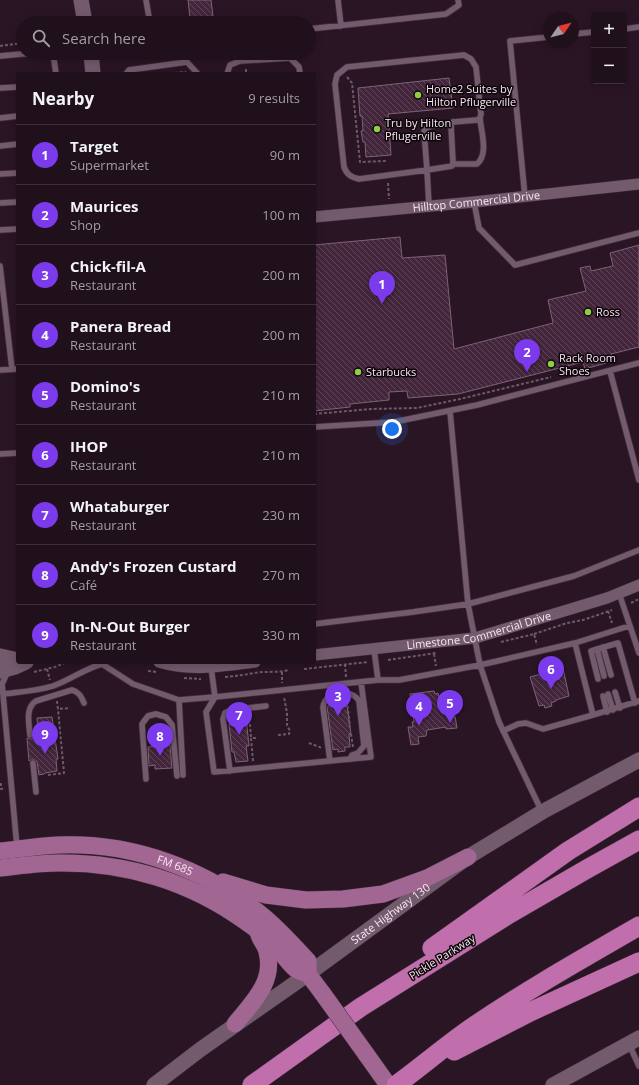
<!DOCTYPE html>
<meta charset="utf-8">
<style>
:root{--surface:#20101b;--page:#281924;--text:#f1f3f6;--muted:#a29da3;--line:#3d303a;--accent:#7c3aed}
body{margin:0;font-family:"Open Sans",sans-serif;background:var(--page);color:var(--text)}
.controls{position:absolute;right:12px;top:12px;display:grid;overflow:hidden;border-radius:4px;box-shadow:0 2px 10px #0003}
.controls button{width:36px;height:36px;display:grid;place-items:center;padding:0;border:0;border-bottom:1px solid var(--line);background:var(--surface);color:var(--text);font:20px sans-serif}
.compass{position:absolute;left:543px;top:12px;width:36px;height:36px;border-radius:50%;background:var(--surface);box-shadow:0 2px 10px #0003;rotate:55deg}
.you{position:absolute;left:392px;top:429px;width:14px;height:14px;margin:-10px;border:3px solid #fff;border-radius:50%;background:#1a73e8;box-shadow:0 0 0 6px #1a73e833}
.badge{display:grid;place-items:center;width:26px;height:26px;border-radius:50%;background:var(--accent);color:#fff;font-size:13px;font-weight:700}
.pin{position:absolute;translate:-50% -33px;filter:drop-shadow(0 1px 2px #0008)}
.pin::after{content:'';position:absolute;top:21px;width:14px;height:12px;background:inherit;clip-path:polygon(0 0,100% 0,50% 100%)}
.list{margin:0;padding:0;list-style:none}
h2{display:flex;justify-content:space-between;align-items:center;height:52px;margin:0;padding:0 16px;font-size:17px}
h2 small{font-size:13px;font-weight:400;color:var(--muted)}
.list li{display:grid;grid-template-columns:26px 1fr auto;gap:12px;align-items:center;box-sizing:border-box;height:60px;padding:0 16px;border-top:1px solid var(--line)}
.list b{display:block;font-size:15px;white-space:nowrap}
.list p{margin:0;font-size:13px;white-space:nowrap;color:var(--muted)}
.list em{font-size:13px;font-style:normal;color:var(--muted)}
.icon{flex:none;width:22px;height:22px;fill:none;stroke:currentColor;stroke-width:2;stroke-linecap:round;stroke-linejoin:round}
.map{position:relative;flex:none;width:639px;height:1085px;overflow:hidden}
.search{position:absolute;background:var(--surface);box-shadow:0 2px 10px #0003;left:16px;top:16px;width:300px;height:44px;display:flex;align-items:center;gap:10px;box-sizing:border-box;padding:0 14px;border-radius:22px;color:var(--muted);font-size:15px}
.panel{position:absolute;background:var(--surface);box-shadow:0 2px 10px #0003;left:16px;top:72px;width:300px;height:592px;border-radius:4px}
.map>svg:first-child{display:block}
</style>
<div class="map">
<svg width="639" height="1085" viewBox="0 0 639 1085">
<defs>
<pattern id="building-back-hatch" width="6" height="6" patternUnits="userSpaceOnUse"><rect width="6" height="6" fill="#44263c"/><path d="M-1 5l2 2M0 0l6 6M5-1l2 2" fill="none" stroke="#604659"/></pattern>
</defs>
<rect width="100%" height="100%" fill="#2a1524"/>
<!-- building -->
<path fill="url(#building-back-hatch)" stroke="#7d6376" d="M188,0H211L213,16L190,18Z
M449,78L453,108L388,114L391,155L366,157L365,142H363L361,131H363L362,116H360L358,88Z
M400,237L402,258L445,255L454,349L553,323L548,300L586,291L580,268L590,266L591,271L613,266L610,253L639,245V347L611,354L613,361L585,369L583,362L458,394L408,398L407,391L389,392V400L350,404V407L314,411V245Z
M563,668L569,696L556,700V701L551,703L552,706L545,708L544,705L539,706L530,677Z
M434,691L435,694L438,693L439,697L450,696L453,716H455L457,728L446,729V727L427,730L426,736L418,737L419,744L411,745L408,727H413L412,722H414L410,694Z
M346,698L351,734H349L350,747H345V751L338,752V749L333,750L327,707L329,706V703L334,702V700Z
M52,717L58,759H56L57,771L45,773L44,774L39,775L37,761L33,759L29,761L27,738L32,739L35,734V732H38L37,718Z
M246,717L249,746H246L248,761L236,762L234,752H232L229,724L239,723L238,718Z
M170,745L172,768L155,769V765L149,766L148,747Z"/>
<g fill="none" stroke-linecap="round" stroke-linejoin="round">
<defs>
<path id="lane" d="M146,0L150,23
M338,0L341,26
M309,29L446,14L459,5L458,0
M624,29L639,27
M573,34L594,32
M53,53L56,74
M0,56L33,53
M126,74L129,70L187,62L198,74
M227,74L230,65L240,61L290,58L299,67L300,74
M0,88L18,87
M0,118L18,116
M0,146L18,144
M453,164H477C489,154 481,132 480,118
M0,174L18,173
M525,197L510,41L549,37
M474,202L479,228L515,265L639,233
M0,203L18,202
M429,206L427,170L452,166L453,162L451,125L453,122L477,120L480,118L481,114L476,67L471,59L464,55L347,67L337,75L335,84L344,167C347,175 351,177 359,179L427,170L424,131C430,123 441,125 450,125L453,122
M0,230L18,229
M0,266L12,369
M0,370L18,369
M610,371L639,480
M450,411L468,604L480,665L499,722L542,812
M314,427L394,422L477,405L639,363
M0,454L18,453
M619,593L639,653
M314,624L413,612L468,604L574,576L639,550
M575,643L629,626
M603,647L611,675
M597,649L604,676
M211,667L215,697L378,680L374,649
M8,671L2,684L3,694L17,847
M598,679L591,651L618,643L635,703
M378,680H399L480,665L575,643L593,715L543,729L526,723L518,724L503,731
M615,692L620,708
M3,694C19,692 37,691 53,686C70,680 84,669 102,664L133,684L179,700L215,697L206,712L214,772L371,757L361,682
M608,694L613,710
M603,696L607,712
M179,700L183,775
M593,715L639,701
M30,735C29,723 25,708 36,701L72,690C79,692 81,696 84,703
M330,761L323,707C324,703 325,699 330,697C338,692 354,691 359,701L364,746L358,753L352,755L350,759
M33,763L36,792
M230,771L223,719L225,713L231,710L266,706
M146,779L142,724L148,716L156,714L166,717L172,725L177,776
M629,1044L639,1066"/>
<g id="street">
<path id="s1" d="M314,217L474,202L639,184"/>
<path id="s2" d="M314,655L475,638L607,598L639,585"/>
<path d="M159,662C191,672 223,666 255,662"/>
</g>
<g id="secondary">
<path d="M81,0L85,23"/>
<path d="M91,53L93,74"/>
<path d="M0,656L18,660"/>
<path d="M0,671L15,667L26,662"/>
<path id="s3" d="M154,1085L201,1049L308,974L468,857L542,812L639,760"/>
<path d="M553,1085L639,1038"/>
</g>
<g id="primary">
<path id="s4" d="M0,851C19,849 38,846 58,845C133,842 205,869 263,916C280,930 294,946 308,961V974L323,994"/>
<path d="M0,868C19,866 39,863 58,863C126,862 191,882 246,922C258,930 269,940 278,950C284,955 291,967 297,970C300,972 305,973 308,974"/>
<path d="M223,882L266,895L306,900L343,899L383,894L427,878L468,857"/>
<path d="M235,1024C252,1003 275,982 267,952C266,946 261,941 259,935"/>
<path d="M366,1054L388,1085"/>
</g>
<path id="highway" d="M432,948L568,851L639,807
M454,1051L530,1012L639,962
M252,1085L361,1007L511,913L587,869L639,840
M396,1085C421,1067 445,1046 471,1028C525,991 582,959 639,926"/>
</defs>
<!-- lane casing -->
<use href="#lane" stroke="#3f303b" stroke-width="7"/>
<!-- street casing -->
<use href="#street" stroke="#3f303b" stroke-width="12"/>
<!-- secondary casing -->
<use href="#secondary" stroke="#3f303b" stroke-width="16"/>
<!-- primary casing -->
<use href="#primary" stroke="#3f303b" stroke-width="18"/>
<!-- highway casing -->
<use href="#highway" stroke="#3f303b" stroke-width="20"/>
<!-- path -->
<path stroke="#6d5a68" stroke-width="2" stroke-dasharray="3 2" stroke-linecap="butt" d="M0,46L23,43
M246,69V74
M165,74L186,72
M347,77L352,83L360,162L386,161
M388,183L389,199
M314,414L371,409L417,408L460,399L551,377
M631,603L639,599
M608,611L612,623
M534,634L567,623L583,620L612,610
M501,642L534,634L537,645
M434,654L436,666
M388,660L436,653
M541,661L543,671
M131,662H132
M345,664L346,677
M47,669L50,680
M304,669L368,662
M148,671L157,672
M34,672L55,667L67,662
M282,672V683
M225,677C235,676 244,675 254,673C265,671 277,673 289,670
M184,678L201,679
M57,701L58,709L70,708
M347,701L350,727
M250,724L251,738
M351,734L353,747
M278,735L289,734L290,731L287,725V713L284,697
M150,738L162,723
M309,743L322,748
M253,761L251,738H256
M48,775L64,773L58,709
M0,784H1V789L5,788"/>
<!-- lane -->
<use href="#lane" stroke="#745a6d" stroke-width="5.5"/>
<!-- street -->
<use href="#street" stroke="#745a6d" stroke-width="11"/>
<!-- secondary -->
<use href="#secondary" stroke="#745a6d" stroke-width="15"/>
<!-- primary -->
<use href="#primary" stroke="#a26693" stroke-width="17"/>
<!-- highway -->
<use href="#highway" stroke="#c16ead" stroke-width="19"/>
<defs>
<path id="primary-bridge" d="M323,994L366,1054"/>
</defs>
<!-- primary-bridge casing -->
<use href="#primary-bridge" stroke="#3f303b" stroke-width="18" stroke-linecap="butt"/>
<!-- primary-bridge -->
<use href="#primary-bridge" stroke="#a26693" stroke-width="17"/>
</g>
<!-- markers -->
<g fill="#91cd40" stroke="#0d050a" stroke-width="1.5">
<circle cx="418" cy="95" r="4"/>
<circle cx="377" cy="129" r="4"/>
<circle cx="588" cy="312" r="4"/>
<circle cx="551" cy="364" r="4"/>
<circle cx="358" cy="372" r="4"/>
</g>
<g text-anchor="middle" stroke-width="3" stroke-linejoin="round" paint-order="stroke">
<!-- poi labels -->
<g font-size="11" fill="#f6e7f2" stroke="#0d050a" text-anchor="start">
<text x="426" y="93">Home2 Suites by<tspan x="426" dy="13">Hilton Pflugerville</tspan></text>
<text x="385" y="127">Tru by Hilton<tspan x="385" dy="13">Pflugerville</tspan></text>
<text x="596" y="316">Ross</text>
<text x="559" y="362">Rack Room<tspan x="559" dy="13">Shoes</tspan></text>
<text x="366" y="376">Starbucks</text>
</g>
<!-- street labels -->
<g font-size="11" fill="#f6e7f2" stroke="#0d050a">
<text dy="4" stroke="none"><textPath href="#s1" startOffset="163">Hilltop Commercial Drive</textPath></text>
<text dy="4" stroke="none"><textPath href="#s2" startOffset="167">Limestone Commercial Drive</textPath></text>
<text dy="4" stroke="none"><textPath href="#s4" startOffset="178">FM 685</textPath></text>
<text dy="4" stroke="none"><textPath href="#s3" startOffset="292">State Highway 130</textPath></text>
<text transform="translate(442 957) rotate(-32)" y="4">Pickle Parkway</text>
</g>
</g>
</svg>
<div class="controls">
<button>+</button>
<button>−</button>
</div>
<svg class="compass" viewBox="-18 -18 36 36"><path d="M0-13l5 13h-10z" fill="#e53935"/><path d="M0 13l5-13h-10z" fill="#a29da3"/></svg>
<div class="you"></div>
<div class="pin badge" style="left:382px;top:304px">1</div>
<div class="pin badge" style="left:527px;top:372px">2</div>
<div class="pin badge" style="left:338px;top:716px">3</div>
<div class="pin badge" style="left:419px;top:726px">4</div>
<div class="pin badge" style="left:450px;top:723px">5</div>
<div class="pin badge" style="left:551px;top:689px">6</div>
<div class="pin badge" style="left:239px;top:735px">7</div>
<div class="pin badge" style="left:160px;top:756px">8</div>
<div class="pin badge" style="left:45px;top:754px">9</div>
<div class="search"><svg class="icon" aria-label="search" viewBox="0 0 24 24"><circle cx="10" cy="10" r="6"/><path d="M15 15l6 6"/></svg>Search here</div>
<section class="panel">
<h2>Nearby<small>9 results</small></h2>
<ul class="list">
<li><span class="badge">1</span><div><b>Target</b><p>Supermarket</p></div><em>90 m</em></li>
<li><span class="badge">2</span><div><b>Maurices</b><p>Shop</p></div><em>100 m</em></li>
<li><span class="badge">3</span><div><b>Chick-fil-A</b><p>Restaurant</p></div><em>200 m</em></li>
<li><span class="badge">4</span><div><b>Panera Bread</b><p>Restaurant</p></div><em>200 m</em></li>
<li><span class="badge">5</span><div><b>Domino's</b><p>Restaurant</p></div><em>210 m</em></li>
<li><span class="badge">6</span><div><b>IHOP</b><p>Restaurant</p></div><em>210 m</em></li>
<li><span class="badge">7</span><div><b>Whataburger</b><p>Restaurant</p></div><em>230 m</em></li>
<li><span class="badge">8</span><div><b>Andy's Frozen Custard</b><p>Café</p></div><em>270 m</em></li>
<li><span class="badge">9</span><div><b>In-N-Out Burger</b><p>Restaurant</p></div><em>330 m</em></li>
</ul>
</section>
</div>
